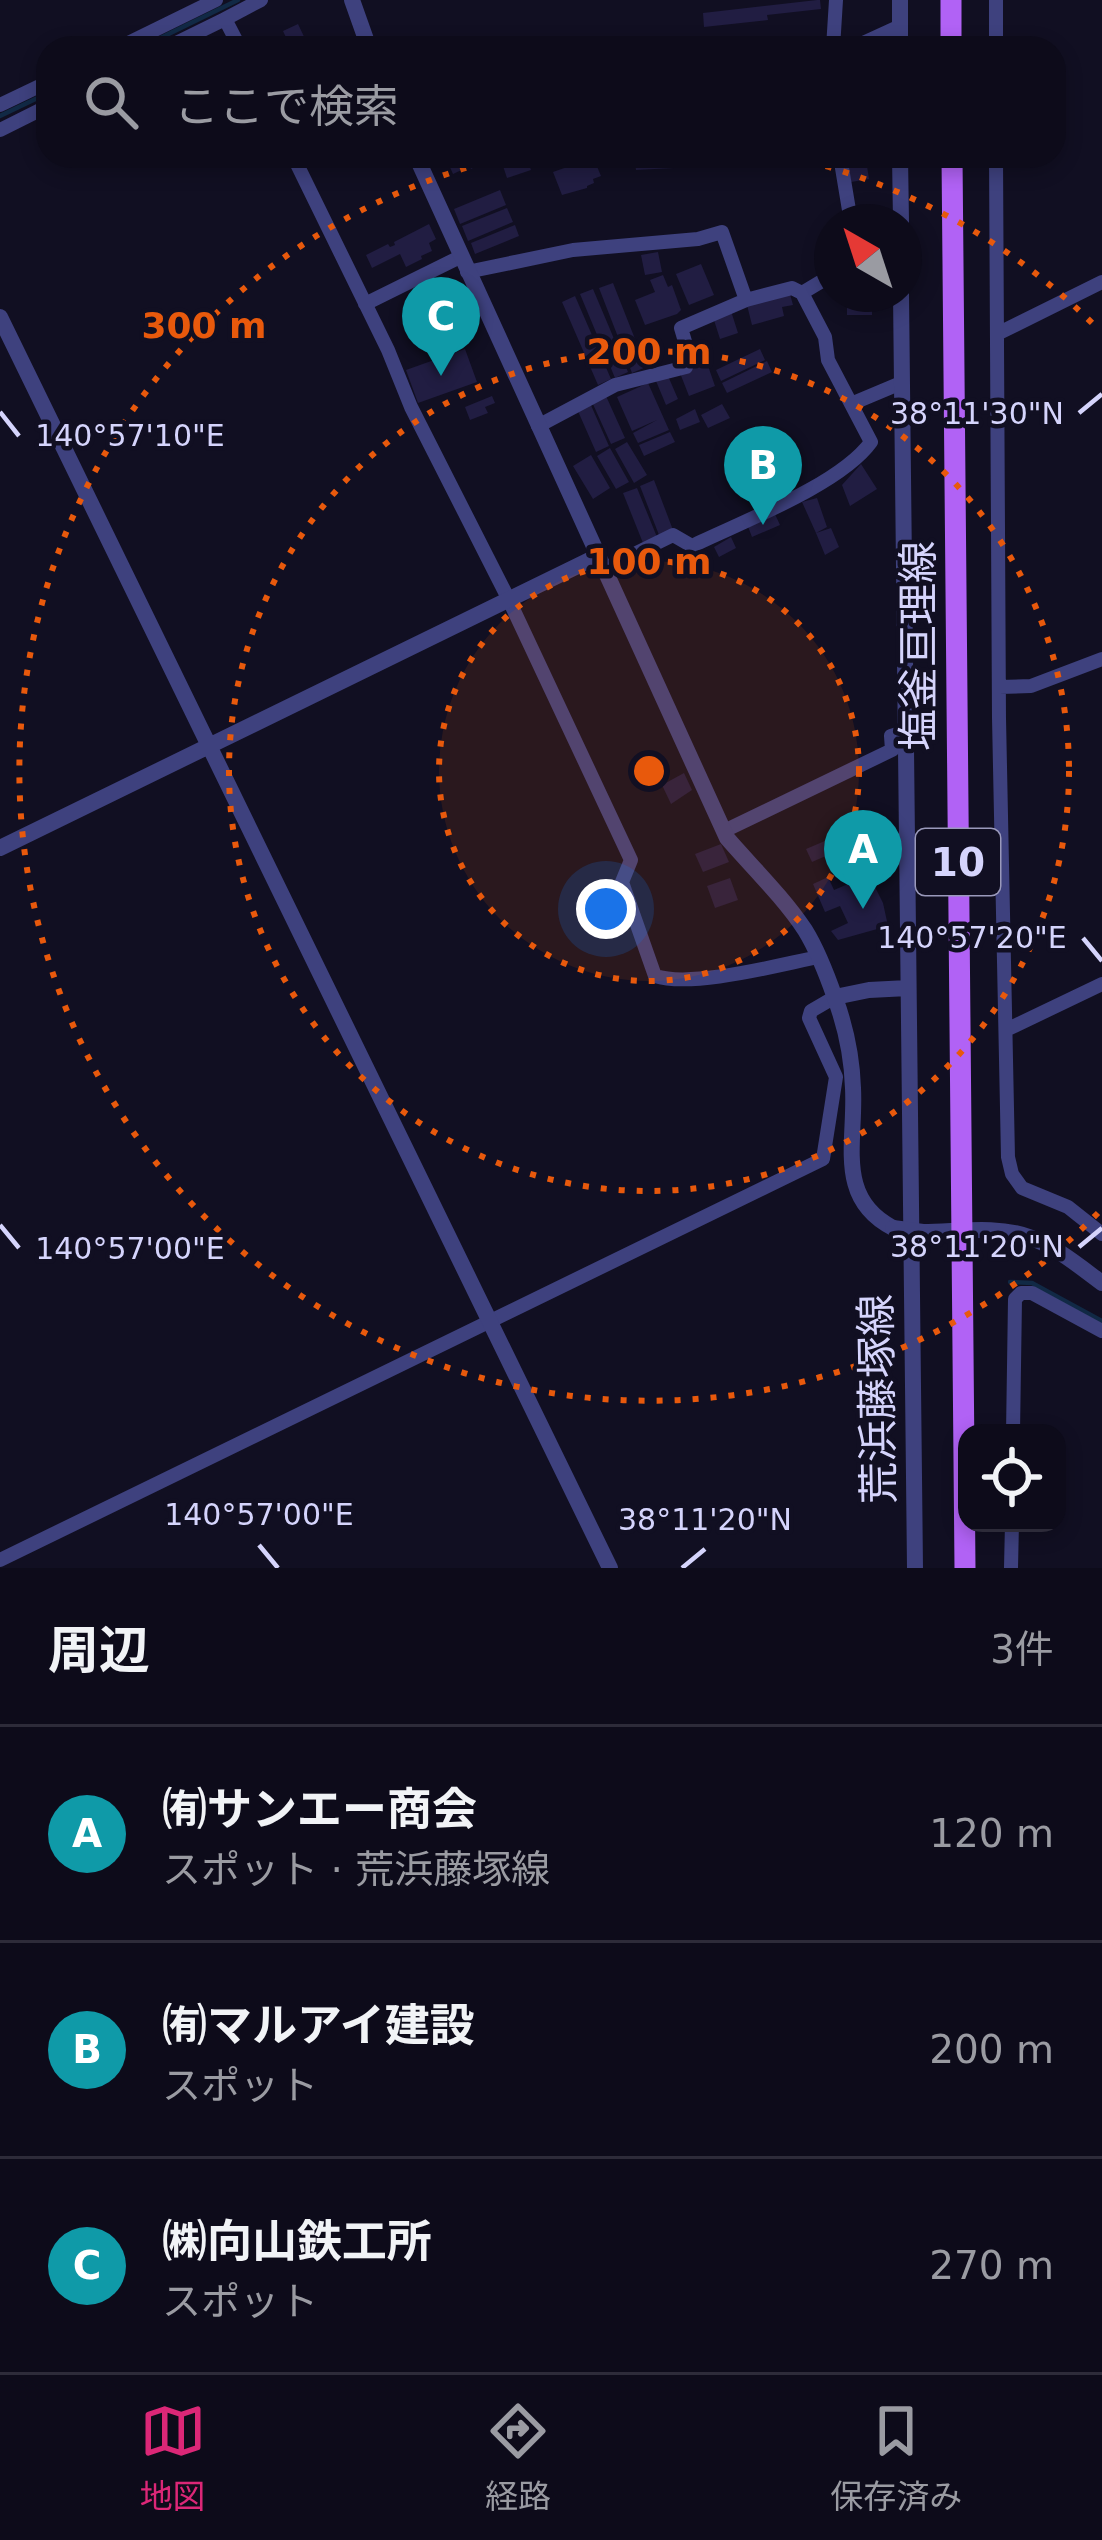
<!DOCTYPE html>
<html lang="ja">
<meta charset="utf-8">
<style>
:root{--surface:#0d0b1a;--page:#1b1927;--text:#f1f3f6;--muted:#9a9ba2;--line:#2d2b39;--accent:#db2777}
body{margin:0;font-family:"DejaVu Sans","Noto Sans JP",sans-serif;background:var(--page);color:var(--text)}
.controls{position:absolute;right:36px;bottom:36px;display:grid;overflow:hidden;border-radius:24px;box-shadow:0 6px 18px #0003}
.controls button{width:108px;height:108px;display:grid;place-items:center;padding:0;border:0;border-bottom:3px solid var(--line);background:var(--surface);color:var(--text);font:60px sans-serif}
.compass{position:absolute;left:814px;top:204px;width:108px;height:108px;border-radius:50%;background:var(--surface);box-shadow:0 6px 18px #0003;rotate:321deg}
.you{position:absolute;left:606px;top:909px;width:42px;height:42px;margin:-30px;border:9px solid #fff;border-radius:50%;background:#1a73e8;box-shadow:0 0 0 18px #1a73e833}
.badge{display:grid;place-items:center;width:78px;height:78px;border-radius:50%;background:var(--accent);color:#fff;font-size:39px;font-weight:700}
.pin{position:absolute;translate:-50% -99px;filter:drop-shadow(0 3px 6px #0008)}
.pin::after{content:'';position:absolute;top:63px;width:42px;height:36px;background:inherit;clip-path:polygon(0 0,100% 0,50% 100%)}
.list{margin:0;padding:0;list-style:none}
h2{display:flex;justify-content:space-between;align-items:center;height:156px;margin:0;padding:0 48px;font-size:51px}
h2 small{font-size:39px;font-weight:400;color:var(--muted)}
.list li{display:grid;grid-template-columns:78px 1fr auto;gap:36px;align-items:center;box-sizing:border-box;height:216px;padding:0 48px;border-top:3px solid var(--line)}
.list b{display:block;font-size:45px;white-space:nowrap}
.list p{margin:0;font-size:39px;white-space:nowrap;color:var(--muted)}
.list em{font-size:39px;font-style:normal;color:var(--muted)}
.icon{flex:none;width:66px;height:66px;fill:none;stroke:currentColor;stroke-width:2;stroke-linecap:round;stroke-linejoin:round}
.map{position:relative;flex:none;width:1102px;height:1568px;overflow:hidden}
.search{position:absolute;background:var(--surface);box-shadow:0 6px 18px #0003;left:36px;right:36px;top:36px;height:132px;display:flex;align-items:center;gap:30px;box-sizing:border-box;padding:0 42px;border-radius:36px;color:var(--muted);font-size:45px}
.sheet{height:804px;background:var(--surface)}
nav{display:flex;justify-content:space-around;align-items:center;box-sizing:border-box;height:168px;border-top:3px solid var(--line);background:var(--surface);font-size:33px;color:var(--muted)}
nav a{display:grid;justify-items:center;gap:6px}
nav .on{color:var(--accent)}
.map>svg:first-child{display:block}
</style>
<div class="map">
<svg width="1102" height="1568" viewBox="0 0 1102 1568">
<rect width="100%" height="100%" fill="#110f22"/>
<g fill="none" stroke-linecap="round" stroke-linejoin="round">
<!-- stream -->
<path stroke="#112945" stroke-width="4.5" d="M140,48L238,0
M0,116L48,93
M1010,1282L1032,1283L1102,1321"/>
</g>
<!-- building -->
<path fill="#211d42" d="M817,0H820L821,9L767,15L768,20L704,27L703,13Z
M298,24L308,45L291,48L283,31Z
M445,156H495L471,169L470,166L453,174Z
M511,156H526L531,170L507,178L501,160Z
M634,156H673L674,168L636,170Z
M846,156H865L866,160L860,161L861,168L867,166L869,179L851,182Z
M587,160L588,163L592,161L593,166L596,164L601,176L593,179L594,183L587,186V188L562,195L553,172Z
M500,190L506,205L460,224L454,209Z
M507,208L513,222L468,241L462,226Z
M429,224L436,239L429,243L432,251L421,256L422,259L406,267L400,254L372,268L366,255L388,244L390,247L395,245L394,242Z
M515,225L519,236L475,254L471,243Z
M658,252L662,272L645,275L641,255Z
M701,264L714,295L689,305L676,274Z
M663,275L668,287L672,285L681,310L677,314L645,325L635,300L655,292L650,280Z
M442,283L450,301L430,310L422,292Z
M613,283L646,367L632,373L599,288Z
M593,289L628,372L615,378L580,294Z
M790,294L793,305L782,307L784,316L752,325L747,305Z
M847,294H872V315H847Z
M575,296L611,379L598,385L562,302Z
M731,311L738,333L720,339L713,317Z
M465,349L477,382L418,403L406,370Z
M760,349L765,360L721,381L716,370Z
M767,361L772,372L727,393L722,383Z
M707,363L715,386L689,396L680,373Z
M668,376L678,399L666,405L656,381Z
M648,383L669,430L638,443L633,433L657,420L632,431L617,397Z
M492,396L495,403L485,407L488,413L470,420L465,407Z
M606,396L625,438L611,444L592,402Z
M590,403L609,446L596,452L577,409Z
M722,404L730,418L708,428L701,415Z
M695,409L700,422L680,430L676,419Z
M670,432L675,442L644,456L639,445Z
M627,442L647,475L634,483L615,449Z
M610,448L629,482L616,489L597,456Z
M591,455L610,488L593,499L573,466Z
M861,464L877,489L850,506L842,485Z
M654,480L673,530L659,535L640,486Z
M637,488L657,537L643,543L623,493Z
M817,498L827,527L816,533L802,502Z
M774,512L780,525L752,537L747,524Z
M831,528L839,547L825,555L816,533Z
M731,537L736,548L719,557L714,547Z
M656,751L668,778L656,783L644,757Z
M684,773L692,790L671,804L662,785Z
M846,832L851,845L812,862L806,849Z
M721,844L729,862L703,872L695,854Z
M869,875L883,903L888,926L838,940L831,931L848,923L840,906L825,912L813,884L828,877L834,890Z
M730,878L738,900L715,908L707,886Z"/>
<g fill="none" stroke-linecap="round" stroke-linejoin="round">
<!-- minor -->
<path stroke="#3e417e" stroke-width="14" d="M118,48L216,0
M166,48L225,19
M240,48L225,19L261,0
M833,48L836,0
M852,48L900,26
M996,48V0
M0,105L48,82
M0,130L48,106
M293,156L388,350L411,407L508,598L631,860L622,882L655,976C693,988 778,965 819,957
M840,156L851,222
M996,156L999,718L1008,1157L1012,1174L1022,1188L1068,1207L1102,1234
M467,272L573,250L698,239L722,232L746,300
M365,304L460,257
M997,334L1102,282
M851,404L901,383
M538,426L615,385L686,367L689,355L681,328L746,300L792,288L802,293L832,275
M604,569L673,535L692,546C741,522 840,485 871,442L828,360L825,337L802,293
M999,687L1031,686L1102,659
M724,831L892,750L891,736L907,731
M1006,1030L1102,984
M1013,1433L1015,1299L1021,1293H1032L1102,1331
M0,1560L823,1159L836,1077L809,1018L811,1011L835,997
M1011,1568L1012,1523"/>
<!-- tertiary -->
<path stroke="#3e417e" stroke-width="16" d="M352,0L369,48
M900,0V48
M416,156L727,838C753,868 783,897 805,930C818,951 827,975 835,998C845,1025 852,1058 853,1088C856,1142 835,1198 893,1228
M900,156L901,222
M901,294L915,1568
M0,317L610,1568
M0,848L598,556
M835,997L869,990L908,988
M923,1232C957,1232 996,1225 1029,1237C1055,1246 1079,1266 1102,1283"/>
<!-- primary -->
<path stroke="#b162f5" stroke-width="21" d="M951,0V48
M952,156L965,1568"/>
<!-- tertiary-bridge -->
<path stroke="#3e417e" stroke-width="16" d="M893,1228L923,1232"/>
</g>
<!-- ticks -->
<path fill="none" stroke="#d5d4fc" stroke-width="4.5" d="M0,412L19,436M1079,413L1102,394M1083,938L1102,961M0,1225L19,1248M1079,1247L1102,1228M259,1545L278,1568M682,1568L705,1549"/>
<!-- distance rings -->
<circle cx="649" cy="771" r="210" fill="#e8590c" fill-opacity=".12"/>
<g fill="none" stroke="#e8590c" stroke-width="6" stroke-dasharray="6 12">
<circle cx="649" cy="771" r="210"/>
<circle cx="649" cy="771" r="420"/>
<path d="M1098 1213A630 630 0 1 1 507 157M791 157A630 630 0 0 1 1098 329"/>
</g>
<g text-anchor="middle" stroke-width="9" stroke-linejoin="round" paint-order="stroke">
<!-- shield labels -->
<rect fill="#110f22" stroke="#9a99bb" stroke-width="3" x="916" y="829" width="84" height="66" rx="9"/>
<g font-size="39" font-weight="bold" fill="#d5d4fc">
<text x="958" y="876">10</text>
</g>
<!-- street labels -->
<g font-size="42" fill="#d5d4fc" stroke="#110f22">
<text transform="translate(918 646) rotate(-90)" y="15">塩釜亘理線</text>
<text transform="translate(877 1399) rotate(-91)" y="15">荒浜藤塚線</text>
</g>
</g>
<g font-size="30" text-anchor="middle" fill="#d5d4fc" stroke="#110f22" stroke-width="9" stroke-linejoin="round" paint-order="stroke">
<text x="977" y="424">38°11'30"N</text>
<text x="130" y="446">140°57'10"E</text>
<text x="972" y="948">140°57'20"E</text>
<text x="977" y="1257">38°11'20"N</text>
<text x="130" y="1259">140°57'00"E</text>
<text x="259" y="1525">140°57'00"E</text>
<text x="705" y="1530">38°11'20"N</text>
</g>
<circle cx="649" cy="771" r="18" fill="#e8590c" stroke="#110f22" stroke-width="6"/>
<g font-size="36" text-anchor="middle" font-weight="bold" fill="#e8590c" stroke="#110f22" stroke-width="9" stroke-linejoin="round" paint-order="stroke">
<text x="204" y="338">300 m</text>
<text x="649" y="364">200 m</text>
<text x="649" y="574">100 m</text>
</g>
</svg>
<div class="controls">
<button><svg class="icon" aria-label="locate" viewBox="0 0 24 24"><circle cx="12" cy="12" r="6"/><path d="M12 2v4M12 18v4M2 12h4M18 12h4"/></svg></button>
</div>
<svg class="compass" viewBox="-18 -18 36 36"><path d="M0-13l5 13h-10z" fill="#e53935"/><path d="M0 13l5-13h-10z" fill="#9a9ba2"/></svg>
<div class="you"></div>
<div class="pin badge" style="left:863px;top:909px;background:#0f9aa8">A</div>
<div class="pin badge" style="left:763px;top:525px;background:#0f9aa8">B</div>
<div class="pin badge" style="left:441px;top:376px;background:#0f9aa8">C</div>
<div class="search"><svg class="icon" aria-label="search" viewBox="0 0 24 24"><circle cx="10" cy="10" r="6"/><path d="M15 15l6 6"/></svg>ここで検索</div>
</div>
<section class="sheet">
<h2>周辺<small>3件</small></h2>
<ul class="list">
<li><span class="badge" style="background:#0f9aa8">A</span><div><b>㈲サンエー商会</b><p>スポット · 荒浜藤塚線</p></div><em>120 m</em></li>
<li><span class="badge" style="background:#0f9aa8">B</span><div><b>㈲マルアイ建設</b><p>スポット</p></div><em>200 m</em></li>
<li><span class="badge" style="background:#0f9aa8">C</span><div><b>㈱向山鉄工所</b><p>スポット</p></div><em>270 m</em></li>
</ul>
</section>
<nav>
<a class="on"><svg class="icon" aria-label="map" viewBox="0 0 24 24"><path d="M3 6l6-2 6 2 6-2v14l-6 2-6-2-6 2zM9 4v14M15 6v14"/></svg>地図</a>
<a><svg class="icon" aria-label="directions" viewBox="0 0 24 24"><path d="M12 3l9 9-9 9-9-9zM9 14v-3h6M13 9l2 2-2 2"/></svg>経路</a>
<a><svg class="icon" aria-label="saved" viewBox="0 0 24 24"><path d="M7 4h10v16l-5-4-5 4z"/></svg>保存済み</a>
</nav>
